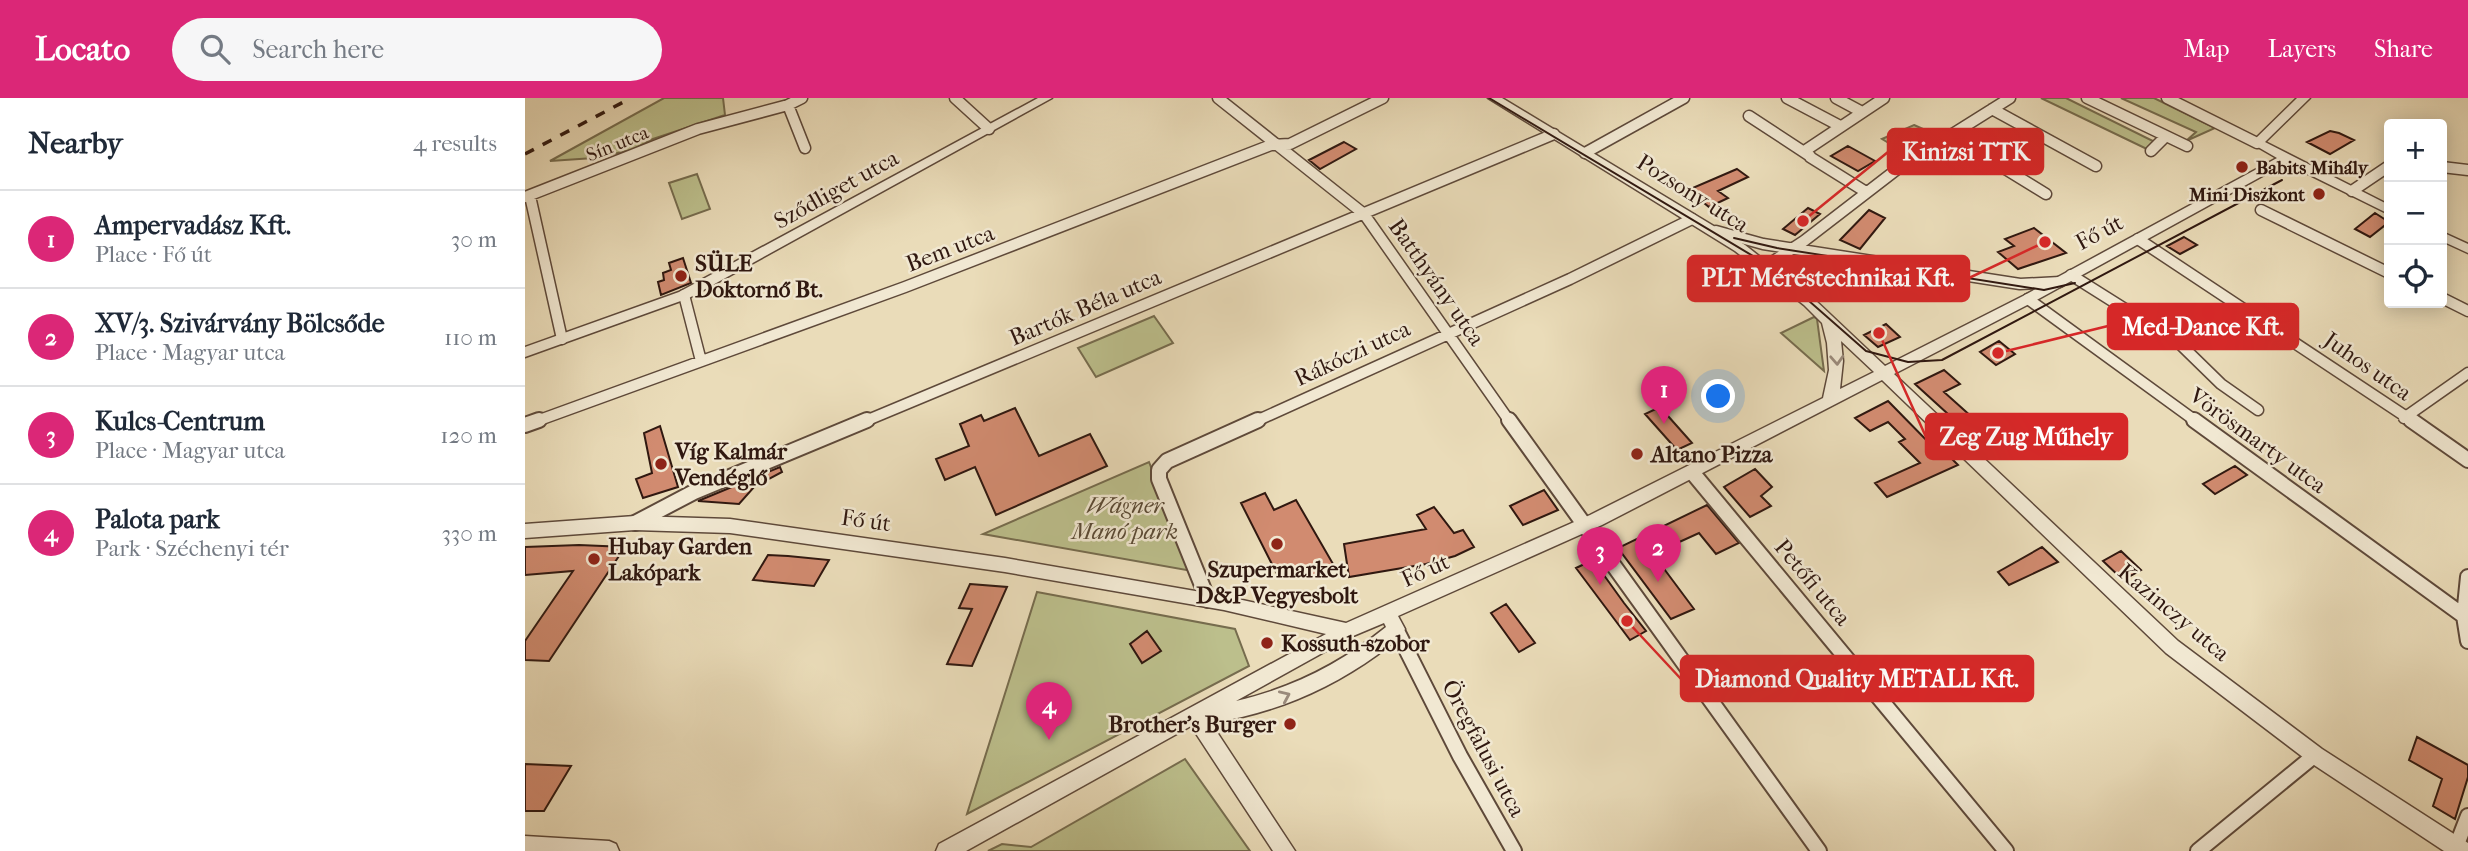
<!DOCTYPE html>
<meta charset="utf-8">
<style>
:root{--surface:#fff;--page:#f6f6f7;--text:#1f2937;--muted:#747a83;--line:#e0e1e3;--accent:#db2777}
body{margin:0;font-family:"IM FELL French Canon",serif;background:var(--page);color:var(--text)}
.controls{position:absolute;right:21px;top:21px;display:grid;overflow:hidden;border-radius:7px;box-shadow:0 4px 18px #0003}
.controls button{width:63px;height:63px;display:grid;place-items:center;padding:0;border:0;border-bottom:2px solid var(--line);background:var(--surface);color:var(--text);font:35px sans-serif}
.you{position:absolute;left:1194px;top:299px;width:24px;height:24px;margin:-18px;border:5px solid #fff;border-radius:50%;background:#1a73e8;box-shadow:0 0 0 10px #1a73e833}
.badge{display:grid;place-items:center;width:46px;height:46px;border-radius:50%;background:var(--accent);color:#fff;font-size:23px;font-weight:700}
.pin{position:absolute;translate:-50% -58px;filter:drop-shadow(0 2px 4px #0008)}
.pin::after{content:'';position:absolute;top:37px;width:24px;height:21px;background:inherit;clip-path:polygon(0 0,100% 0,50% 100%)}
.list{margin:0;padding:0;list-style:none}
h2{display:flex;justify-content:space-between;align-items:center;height:91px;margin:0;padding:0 28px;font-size:30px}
h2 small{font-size:23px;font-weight:400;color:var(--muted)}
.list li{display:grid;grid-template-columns:46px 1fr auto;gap:21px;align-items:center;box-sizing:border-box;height:98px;padding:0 28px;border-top:2px solid var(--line)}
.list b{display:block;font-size:26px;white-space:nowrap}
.list p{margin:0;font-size:23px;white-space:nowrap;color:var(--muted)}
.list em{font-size:23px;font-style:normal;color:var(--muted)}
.icon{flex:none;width:38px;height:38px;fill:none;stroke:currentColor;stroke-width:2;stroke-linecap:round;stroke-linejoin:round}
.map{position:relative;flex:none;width:1943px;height:753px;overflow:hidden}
header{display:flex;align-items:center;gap:42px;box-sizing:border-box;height:98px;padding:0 35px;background:var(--accent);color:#fff}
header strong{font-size:33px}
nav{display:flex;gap:38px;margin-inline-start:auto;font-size:24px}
.search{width:490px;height:63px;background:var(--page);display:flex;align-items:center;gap:18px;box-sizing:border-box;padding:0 24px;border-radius:38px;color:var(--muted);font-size:26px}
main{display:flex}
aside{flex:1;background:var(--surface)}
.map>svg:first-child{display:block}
</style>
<header>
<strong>Locato</strong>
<div class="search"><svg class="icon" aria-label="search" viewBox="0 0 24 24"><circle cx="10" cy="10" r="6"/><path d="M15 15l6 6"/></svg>Search here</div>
<nav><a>Map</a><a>Layers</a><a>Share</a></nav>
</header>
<main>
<aside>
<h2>Nearby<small>4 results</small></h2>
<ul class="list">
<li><span class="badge">1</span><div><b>Ampervadász Kft.</b><p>Place · Fő út</p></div><em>30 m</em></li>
<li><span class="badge">2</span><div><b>XV/3. Szivárvány Bölcsőde</b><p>Place · Magyar utca</p></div><em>110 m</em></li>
<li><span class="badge">3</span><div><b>Kulcs-Centrum</b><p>Place · Magyar utca</p></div><em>120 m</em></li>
<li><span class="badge">4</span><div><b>Palota park</b><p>Park · Széchenyi tér</p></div><em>330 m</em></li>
</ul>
</aside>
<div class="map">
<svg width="1943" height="753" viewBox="0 0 1943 753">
<rect width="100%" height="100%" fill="#eadcb9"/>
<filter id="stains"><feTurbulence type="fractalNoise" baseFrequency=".00286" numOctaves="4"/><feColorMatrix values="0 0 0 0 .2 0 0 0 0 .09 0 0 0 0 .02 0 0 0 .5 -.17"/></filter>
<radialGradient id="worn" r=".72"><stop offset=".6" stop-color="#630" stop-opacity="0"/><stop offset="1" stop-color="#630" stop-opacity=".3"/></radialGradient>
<!-- green -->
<path fill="#bcbf8c" stroke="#766c4e" stroke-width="2" d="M139,0H198L200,17L128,41L107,52L69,60L25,63Z
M1516,0H1541L1634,46L1626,53Z
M1596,0H1629L1690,30L1661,43L1671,34Z
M1389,27L1407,35L1377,53L1357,41Z
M172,76L185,111L157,121L144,85Z
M629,218L648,245L571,279L553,250Z
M1289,219L1292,221L1299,273L1256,235Z
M624,364L667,473L458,436Z
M512,494L710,531L724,568L442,716Z
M660,661L725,753H463L477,746L506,749Z"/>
<!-- building -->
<path fill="#d18b70" stroke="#301810" stroke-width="2" d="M1805,33L1814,35L1829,42L1805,56L1782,44Z
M819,44L831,51L795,71L784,62Z
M1323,48L1350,63L1333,73L1306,58Z
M1212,71L1223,79L1193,93L1203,100L1184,109L1163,92Z
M1283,110L1295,116L1270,137L1258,131Z
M1344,112L1360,120L1335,151L1315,142Z
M1850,115L1864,124L1845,139L1830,131Z
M1509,130L1541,155L1493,171L1473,154L1489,148L1480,141Z
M1659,139L1672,147L1655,156L1642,148Z
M158,160L166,185L136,197L133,184L139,182L138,175L146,172L144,165Z
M1361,226L1375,239L1353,249L1339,237Z
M1474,243L1490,256L1471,267L1455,254Z
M1419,272L1435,286L1419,294L1448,320L1434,326L1390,286Z
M1363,303L1415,356L1420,354L1433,367L1362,399L1350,385L1395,365L1374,344L1380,341L1363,324L1345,333L1330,320Z
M1135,309L1167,345L1152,352L1120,316Z
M490,310L514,358L565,336L582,368L471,417L450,369L420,382L411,361L444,348L435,326L456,317L459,323Z
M135,328L153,389L118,400L111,381L127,375L119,335Z
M1710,368L1722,377L1690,396L1678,386Z
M255,369L257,374L229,389L214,406L173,403Z
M1230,371L1247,389L1236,398L1246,408L1225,419L1199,389Z
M1019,392L1033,412L998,427L985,408Z
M740,395L749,412L771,402L815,478L754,480L716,405Z
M1182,407L1214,445L1191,456L1174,435L1128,456L1169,511L1146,521L1093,450Z
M909,409L929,435L938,432L949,449L930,458L901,466L824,479L819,446L901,431L892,417Z
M54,447L100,449L24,563L0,562V543L48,473L0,477V449Z
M1517,449L1533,464L1484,487L1473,474Z
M1596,453L1616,472L1598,482L1578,463Z
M243,457L263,458L304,462L289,488L228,482Z
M1068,462L1099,505L1121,533L1105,542L1051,470Z
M445,486L482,489L447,568L422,566L447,511L434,510Z
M981,506L1010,545L994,554L966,515Z
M622,533L636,553L617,565L605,546Z
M1892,639L1943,667V679L1930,721L1908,708L1917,681L1884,662Z
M0,666L46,668L19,713H0Z"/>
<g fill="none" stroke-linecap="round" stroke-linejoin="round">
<defs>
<path id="minor-far1" d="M430,0L464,31
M693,0L839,116L985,324
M1262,0L1315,28
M1311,0L1337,14
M1562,0L1662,48
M1642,0L1732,45
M263,7L280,50
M1467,11L1571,68
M1224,18L1285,58
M1425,37L1521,96
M1626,53L1641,38
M1060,55L1159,0
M1917,69L1943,72
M1827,93L1864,68
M1341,94L1285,59L1281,52L1359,0
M5,98L37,241
M0,99L173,31L263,7L277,0
M1736,112L1864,175
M1191,133L1238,146L1495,186L1535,184
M1613,141L1889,324
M1241,168L1279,143L1375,69L1485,0
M1546,177L1654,245L1696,286L1733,312
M159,197L176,263
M1917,200L1943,213
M1503,201L1672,324
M1879,320L1943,275
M9,324L380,189L746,47L765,46L858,0
M338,324L1029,36
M729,324L1045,181L1167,121"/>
<path id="minor" d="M984,322L1294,753
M1669,322L1939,518
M1886,322L1943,362
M0,327L14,322
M1167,374L1481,753
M110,425L169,394L342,322
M1943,479L1939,518L1943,543
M683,502L634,381V372L642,363L733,322
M871,531L935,658L989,753
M1931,749L1943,718
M1673,753L1790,657"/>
<path id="tertiary" d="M513,0H527L164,200L0,259V249L154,194Z
M963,0H977L1220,147L1289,201L1360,268L1498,198L1752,60L1726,45L1772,0H1785L1740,44L1864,107V116L1761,65L1508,204L1369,276L1653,543L1797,651L1943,745V753H1919L1783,663L1641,555L1357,282L1077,427L873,518L880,531C875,542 861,550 852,557C802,593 746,616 686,625L770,753H748L666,628L441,753H411L414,746L801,536L699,512L480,474L205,435L110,432L0,440V426L110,418L205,421L480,460L699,498L821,525L1065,417L1298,300L1304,272L1302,245L1297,225L1279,207L1210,153ZM1316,243L1349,274L1315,291L1318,263ZM859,525L861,529C816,565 768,590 711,603L828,538Z
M1917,134L1943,146V155L1917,143Z
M0,738L84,743L91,746L94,753H0Z"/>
</defs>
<!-- minor-far1 casing -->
<use href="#minor-far1" stroke="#5e493a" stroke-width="13"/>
<!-- minor casing -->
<use href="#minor" stroke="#5e493a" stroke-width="18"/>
<!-- tertiary casing -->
<use href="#tertiary" stroke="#5e493a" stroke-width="3"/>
<!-- minor-far1 -->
<use href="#minor-far1" stroke="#f1e8d2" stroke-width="10"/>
<!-- minor -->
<use href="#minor" stroke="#f1e8d2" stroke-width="14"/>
<!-- tertiary -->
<use href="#tertiary" fill="#f1e8d2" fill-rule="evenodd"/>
<!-- tram -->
<path stroke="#301810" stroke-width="2" d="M964,0L1243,167L1341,253L1383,264L1417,262L1757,82
M1209,140L1252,150L1519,192L1550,185"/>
<!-- rail -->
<path stroke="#301810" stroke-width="3.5" stroke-dasharray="10 10" stroke-linecap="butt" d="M0,56L106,0"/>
</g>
<!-- one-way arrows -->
<defs><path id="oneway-chevron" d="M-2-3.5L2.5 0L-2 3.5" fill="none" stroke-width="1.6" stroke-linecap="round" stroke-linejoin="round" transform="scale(1.75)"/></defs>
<g stroke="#9a8a7b">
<use href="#oneway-chevron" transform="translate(1312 262) rotate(87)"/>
<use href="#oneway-chevron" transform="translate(760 598) rotate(-24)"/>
</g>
<!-- markers -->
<g fill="#8f2418" stroke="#f1e8d2" stroke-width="2.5">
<circle cx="1717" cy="69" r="7"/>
<circle cx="1794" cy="96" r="7"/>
<circle cx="156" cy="178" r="7"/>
<circle cx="1112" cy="356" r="7"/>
<circle cx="136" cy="366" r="7"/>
<circle cx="752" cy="446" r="7"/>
<circle cx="69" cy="461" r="7"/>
<circle cx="742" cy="545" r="7"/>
<circle cx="765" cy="626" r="7"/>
</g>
<g text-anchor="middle" stroke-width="5" stroke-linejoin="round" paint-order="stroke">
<!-- far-street labels -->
<g font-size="19" fill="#301810" stroke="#f1e8d2">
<text transform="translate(92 45) rotate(-22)" y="7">Sín utca</text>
</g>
<!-- far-poi labels -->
<g font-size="19" font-weight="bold" fill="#301810" stroke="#f1e8d2" text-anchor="start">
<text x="1731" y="76">Babits Mihály</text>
<text x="1780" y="103" text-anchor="end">Mini Diszkont</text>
</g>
<!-- street labels -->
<g font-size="23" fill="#301810" stroke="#f1e8d2">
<text transform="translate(311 91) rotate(-29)" y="8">Sződliget utca</text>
<text transform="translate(1168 95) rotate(32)" y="8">Pozsony utca</text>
<text transform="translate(1574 134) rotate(-28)" y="8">Fő út</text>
<text transform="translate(425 150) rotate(-21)" y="8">Bem utca</text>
<text transform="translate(912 184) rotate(55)" y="8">Batthyány utca</text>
<text transform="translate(560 209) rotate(-23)" y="8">Bartók Béla utca</text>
<text transform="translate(827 255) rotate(-25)" y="8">Rákóczi utca</text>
<text transform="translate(1843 268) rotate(35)" y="8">Juhos utca</text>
<text transform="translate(1733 342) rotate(36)" y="8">Vörösmarty utca</text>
<text transform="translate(341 422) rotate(8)" y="8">Fő út</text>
<text transform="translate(900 472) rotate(-24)" y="8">Fő út</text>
<text transform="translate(1288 484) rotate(50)" y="8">Petőfi utca</text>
<text transform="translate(1649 514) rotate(40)" y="8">Kazinczy utca</text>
<text transform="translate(959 650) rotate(62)" y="8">Öregfalusi utca</text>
</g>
<!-- poi labels -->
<g font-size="23" font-weight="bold" fill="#301810" stroke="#f1e8d2" text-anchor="start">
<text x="170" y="173">SÜLE<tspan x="170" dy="26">Doktornő Bt.</tspan></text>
<text x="150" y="361">Víg Kalmár<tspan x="150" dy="26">Vendéglő</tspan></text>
<text x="1126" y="364">Altano Pizza</text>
<text x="83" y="456">Hubay Garden<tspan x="83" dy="26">Lakópark</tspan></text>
<text x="752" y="479" text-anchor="middle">Szupermarket<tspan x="752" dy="26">D&amp;P Vegyesbolt</tspan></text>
<text x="756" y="553">Kossuth-szobor</text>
<text x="751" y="634" text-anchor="end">Brother's Burger</text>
</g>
<!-- park labels -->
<g font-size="23" font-style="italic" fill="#5a4a35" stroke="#f1e8d2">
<text x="600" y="415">Wágner<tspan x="600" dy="26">Manó park</tspan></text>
</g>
</g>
<!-- callouts -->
<path fill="none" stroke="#d62828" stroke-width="2.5" d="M1278 123L1363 54M1520 144L1444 180M1473 255L1583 228M1354 235L1401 339M1102 523L1156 581"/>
<g fill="#d62828" stroke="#f1e8d2" stroke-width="2.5">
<circle cx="1278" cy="123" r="7"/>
<circle cx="1520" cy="144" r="7"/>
<circle cx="1473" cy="255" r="7"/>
<circle cx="1354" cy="235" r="7"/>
<circle cx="1102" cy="523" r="7"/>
</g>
<g fill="#d62828" stroke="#d62828" stroke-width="2.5">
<rect x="1363" y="31" width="155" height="45" rx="7"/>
<rect x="1163" y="158" width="281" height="45" rx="7"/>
<rect x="1583" y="206" width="190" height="45" rx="7"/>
<rect x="1401" y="316" width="201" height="45" rx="7"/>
<rect x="1156" y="558" width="352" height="45" rx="7"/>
</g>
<g font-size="24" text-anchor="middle" font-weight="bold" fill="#fff">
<text x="1441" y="62">Kinizsi TTK</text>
<text x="1303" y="188">PLT Méréstechnikai Kft.</text>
<text x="1678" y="237">Med-Dance Kft.</text>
<text x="1501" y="347">Zeg Zug Műhely</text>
<text x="1332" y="589">Diamond Quality METALL Kft.</text>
</g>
<rect width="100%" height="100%" filter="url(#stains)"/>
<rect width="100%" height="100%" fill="url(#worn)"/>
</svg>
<div class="controls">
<button>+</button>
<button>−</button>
<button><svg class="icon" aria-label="locate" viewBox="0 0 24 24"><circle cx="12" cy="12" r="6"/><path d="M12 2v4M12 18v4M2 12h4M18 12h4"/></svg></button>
</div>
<div class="you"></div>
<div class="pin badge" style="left:1139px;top:326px">1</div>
<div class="pin badge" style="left:1133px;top:484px">2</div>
<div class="pin badge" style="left:1075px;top:487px">3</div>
<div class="pin badge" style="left:524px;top:642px">4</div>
</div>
</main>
